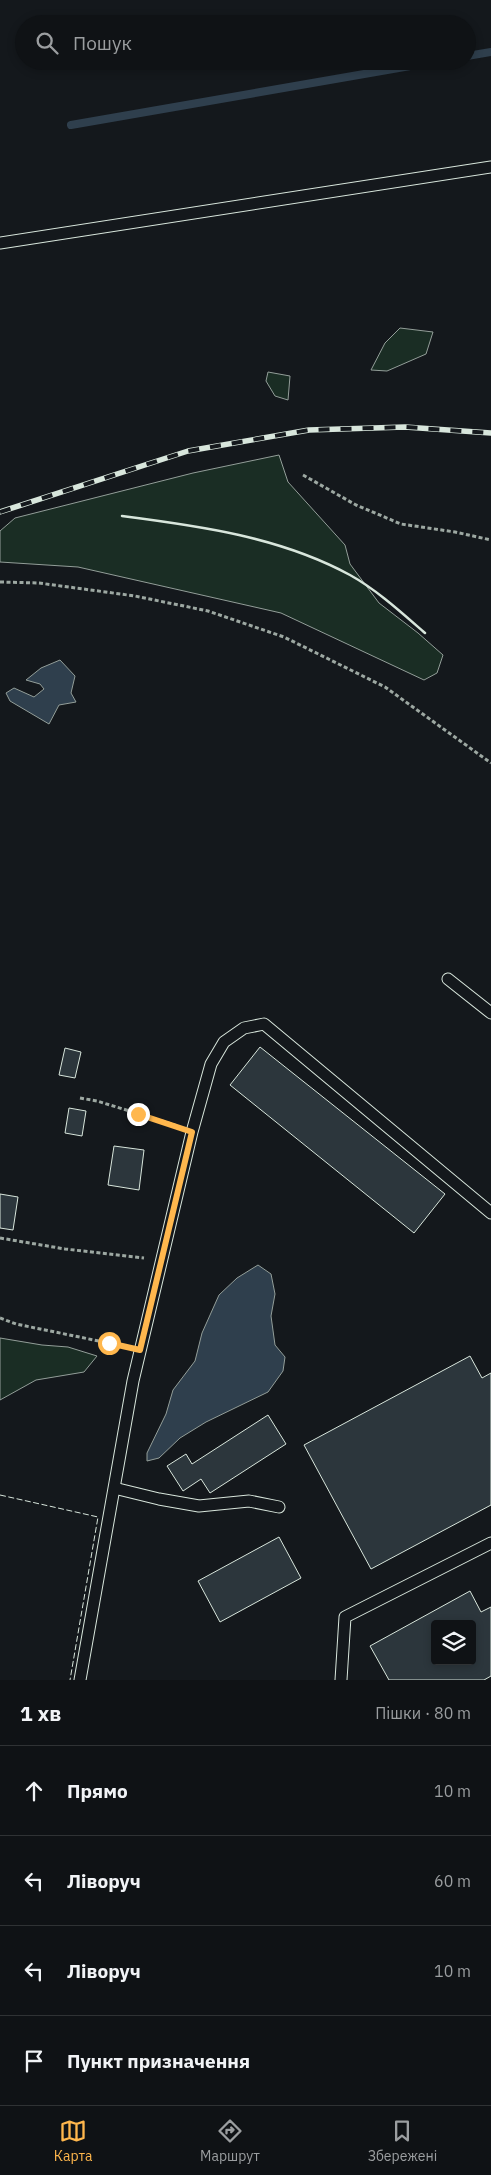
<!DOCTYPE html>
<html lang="uk">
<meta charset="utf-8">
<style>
:root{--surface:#0f1215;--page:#1d2022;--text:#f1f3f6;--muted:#9b9ea0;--line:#2f3234;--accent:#ffb74d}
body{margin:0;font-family:"IBM Plex Sans",sans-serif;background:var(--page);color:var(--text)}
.controls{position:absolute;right:15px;bottom:15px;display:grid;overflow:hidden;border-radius:5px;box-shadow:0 2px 8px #0003}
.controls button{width:45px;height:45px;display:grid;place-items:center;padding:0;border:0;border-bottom:1px solid var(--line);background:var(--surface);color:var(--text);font:25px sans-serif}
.stop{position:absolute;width:15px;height:15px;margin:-11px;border:4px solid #ffb74d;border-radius:50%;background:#fff}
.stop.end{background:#ffb74d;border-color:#fff;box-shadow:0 1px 5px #0008}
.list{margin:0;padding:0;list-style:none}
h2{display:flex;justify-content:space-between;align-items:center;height:65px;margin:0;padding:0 20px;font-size:21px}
h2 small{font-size:16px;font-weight:400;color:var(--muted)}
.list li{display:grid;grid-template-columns:32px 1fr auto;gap:15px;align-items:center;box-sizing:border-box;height:90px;padding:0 20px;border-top:1px solid var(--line)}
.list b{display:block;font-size:19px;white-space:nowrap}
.list em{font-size:16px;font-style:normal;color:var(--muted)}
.icon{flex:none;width:28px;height:28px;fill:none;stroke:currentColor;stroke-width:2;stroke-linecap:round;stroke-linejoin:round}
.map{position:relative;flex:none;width:491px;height:1680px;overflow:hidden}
.search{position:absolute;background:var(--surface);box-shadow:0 2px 8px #0003;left:15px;right:15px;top:15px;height:55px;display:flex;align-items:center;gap:12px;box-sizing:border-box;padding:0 18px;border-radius:28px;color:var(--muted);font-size:19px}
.sheet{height:425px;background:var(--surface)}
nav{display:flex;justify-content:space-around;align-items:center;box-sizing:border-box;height:70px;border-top:1px solid var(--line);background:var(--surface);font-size:14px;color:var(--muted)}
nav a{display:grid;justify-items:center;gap:2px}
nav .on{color:var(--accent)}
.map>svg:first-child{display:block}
</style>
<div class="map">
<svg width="491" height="1680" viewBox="0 0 491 1680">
<rect width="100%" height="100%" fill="#14181c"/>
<!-- green -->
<path fill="#1a2d24" stroke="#939e99" d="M400,328L433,332L426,354L387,371L371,370L385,343Z
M268,372L290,376L288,400L275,396L266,381Z
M279,455L288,482L345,545L350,564L379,603L418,633L443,655L437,673L424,680L281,613L78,567L0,562V531L15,518L193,473Z
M0,1338L42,1345L68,1347L97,1356L84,1372L36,1380L0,1400Z"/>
<!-- water -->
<path fill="#2f3f4d" stroke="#939e99" d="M60,660L75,676L71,693L76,702L59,705L49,724L10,701L6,693L14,688L34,697L44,689L40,684L26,680L41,668Z
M258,1265L271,1274L275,1294L271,1316L275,1345L285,1357L283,1371L268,1392L206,1422L180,1438L159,1458L147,1461V1453L166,1414L173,1390L195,1361L202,1333L219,1295L237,1278Z"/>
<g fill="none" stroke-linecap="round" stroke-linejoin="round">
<!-- stream -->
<path stroke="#2f3f4d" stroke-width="8" d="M467,56L491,52
M71,125L439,61"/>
</g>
<!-- building -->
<path fill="#2c363c" stroke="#d8e6dc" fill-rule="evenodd" d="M260,1047L445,1194L414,1233L230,1085Z
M65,1048L81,1052L75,1078L59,1075Z
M69,1108L86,1111L82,1136L65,1133Z
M114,1146L144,1150L139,1190L108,1185Z
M0,1194L18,1197L13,1230L0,1228Z
M470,1356L482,1378L491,1373V1505L371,1569L304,1445Z
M268,1415L286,1444L210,1493L201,1479L183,1491L167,1466L186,1454L192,1464Z
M279,1537L301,1578L220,1622L198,1581Z
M470,1591L481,1612L491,1607V1676L484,1680H389L370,1646ZM435,1624H472V1661H435Z"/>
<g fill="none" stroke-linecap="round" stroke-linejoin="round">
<defs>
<path id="service" d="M0,243L491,167
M448,979L491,1013
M114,1488L159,1499L199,1506L249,1501L279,1507
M80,1680L133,1381L192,1132L211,1064L224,1042L244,1028L264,1024L491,1213
M341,1680L345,1617L491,1543"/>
</defs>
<!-- service casing -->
<use href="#service" stroke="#d8e6dc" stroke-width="13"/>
<!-- path -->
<path stroke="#9da8a2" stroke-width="3" stroke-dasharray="4 2.5" stroke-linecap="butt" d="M303,475L356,505L401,524L455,532L491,540
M0,582L39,583L135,596L208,611L284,637L385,687L491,763
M80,1098L97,1101L175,1125
M0,1238L65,1249L144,1258
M0,1318L16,1324L123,1346"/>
<!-- service -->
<use href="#service" stroke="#14181c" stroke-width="11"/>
<defs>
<path id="rail" d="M0,512L188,451L309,430L405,427L491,433"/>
</defs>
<!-- rail casing -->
<use href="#rail" stroke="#d8e6dc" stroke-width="5.5"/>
<!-- rail -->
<use href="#rail" stroke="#14181c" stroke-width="4" stroke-dasharray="11" stroke-linecap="butt"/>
<!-- fence -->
<path stroke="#d8e6dc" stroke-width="1" stroke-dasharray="6 2.5" stroke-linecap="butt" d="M0,1495L98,1517L70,1680"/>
<!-- wall -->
<path stroke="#d8e6dc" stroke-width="2.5" d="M122,516C200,526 280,537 350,575C377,590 402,613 425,633"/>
</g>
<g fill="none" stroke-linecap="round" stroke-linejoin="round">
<!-- route -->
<path stroke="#ffb74d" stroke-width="6" d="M109,1343L140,1350L192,1132L138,1114"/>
</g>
</svg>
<div class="controls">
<button><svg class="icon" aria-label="layers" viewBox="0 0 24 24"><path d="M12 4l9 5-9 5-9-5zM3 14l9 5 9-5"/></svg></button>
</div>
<div class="stop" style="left:109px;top:1343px"></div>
<div class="stop end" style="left:138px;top:1114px"></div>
<div class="search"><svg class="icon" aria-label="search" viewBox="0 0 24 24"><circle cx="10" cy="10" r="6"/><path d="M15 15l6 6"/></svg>Пошук</div>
</div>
<section class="sheet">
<h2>1 хв<small>Пішки · 80 m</small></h2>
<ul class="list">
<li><svg class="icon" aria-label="ahead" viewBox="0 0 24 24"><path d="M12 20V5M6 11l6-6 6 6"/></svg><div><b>Прямо</b></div><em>10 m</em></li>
<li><svg class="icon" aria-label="left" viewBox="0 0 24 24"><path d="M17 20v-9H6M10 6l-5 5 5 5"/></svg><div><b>Ліворуч</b></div><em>60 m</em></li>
<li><svg class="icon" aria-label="left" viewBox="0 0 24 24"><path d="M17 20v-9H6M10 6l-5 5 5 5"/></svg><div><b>Ліворуч</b></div><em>10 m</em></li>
<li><svg class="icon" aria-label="arrive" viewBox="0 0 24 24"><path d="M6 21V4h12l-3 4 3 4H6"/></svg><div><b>Пункт призначення</b></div></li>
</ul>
</section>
<nav>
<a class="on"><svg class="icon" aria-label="map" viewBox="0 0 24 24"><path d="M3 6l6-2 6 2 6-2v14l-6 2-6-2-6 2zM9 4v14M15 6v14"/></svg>Карта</a>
<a><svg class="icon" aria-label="directions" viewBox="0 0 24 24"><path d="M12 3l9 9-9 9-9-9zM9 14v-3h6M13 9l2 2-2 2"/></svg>Маршрут</a>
<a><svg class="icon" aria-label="saved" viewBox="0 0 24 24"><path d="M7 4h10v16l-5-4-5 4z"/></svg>Збережені</a>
</nav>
